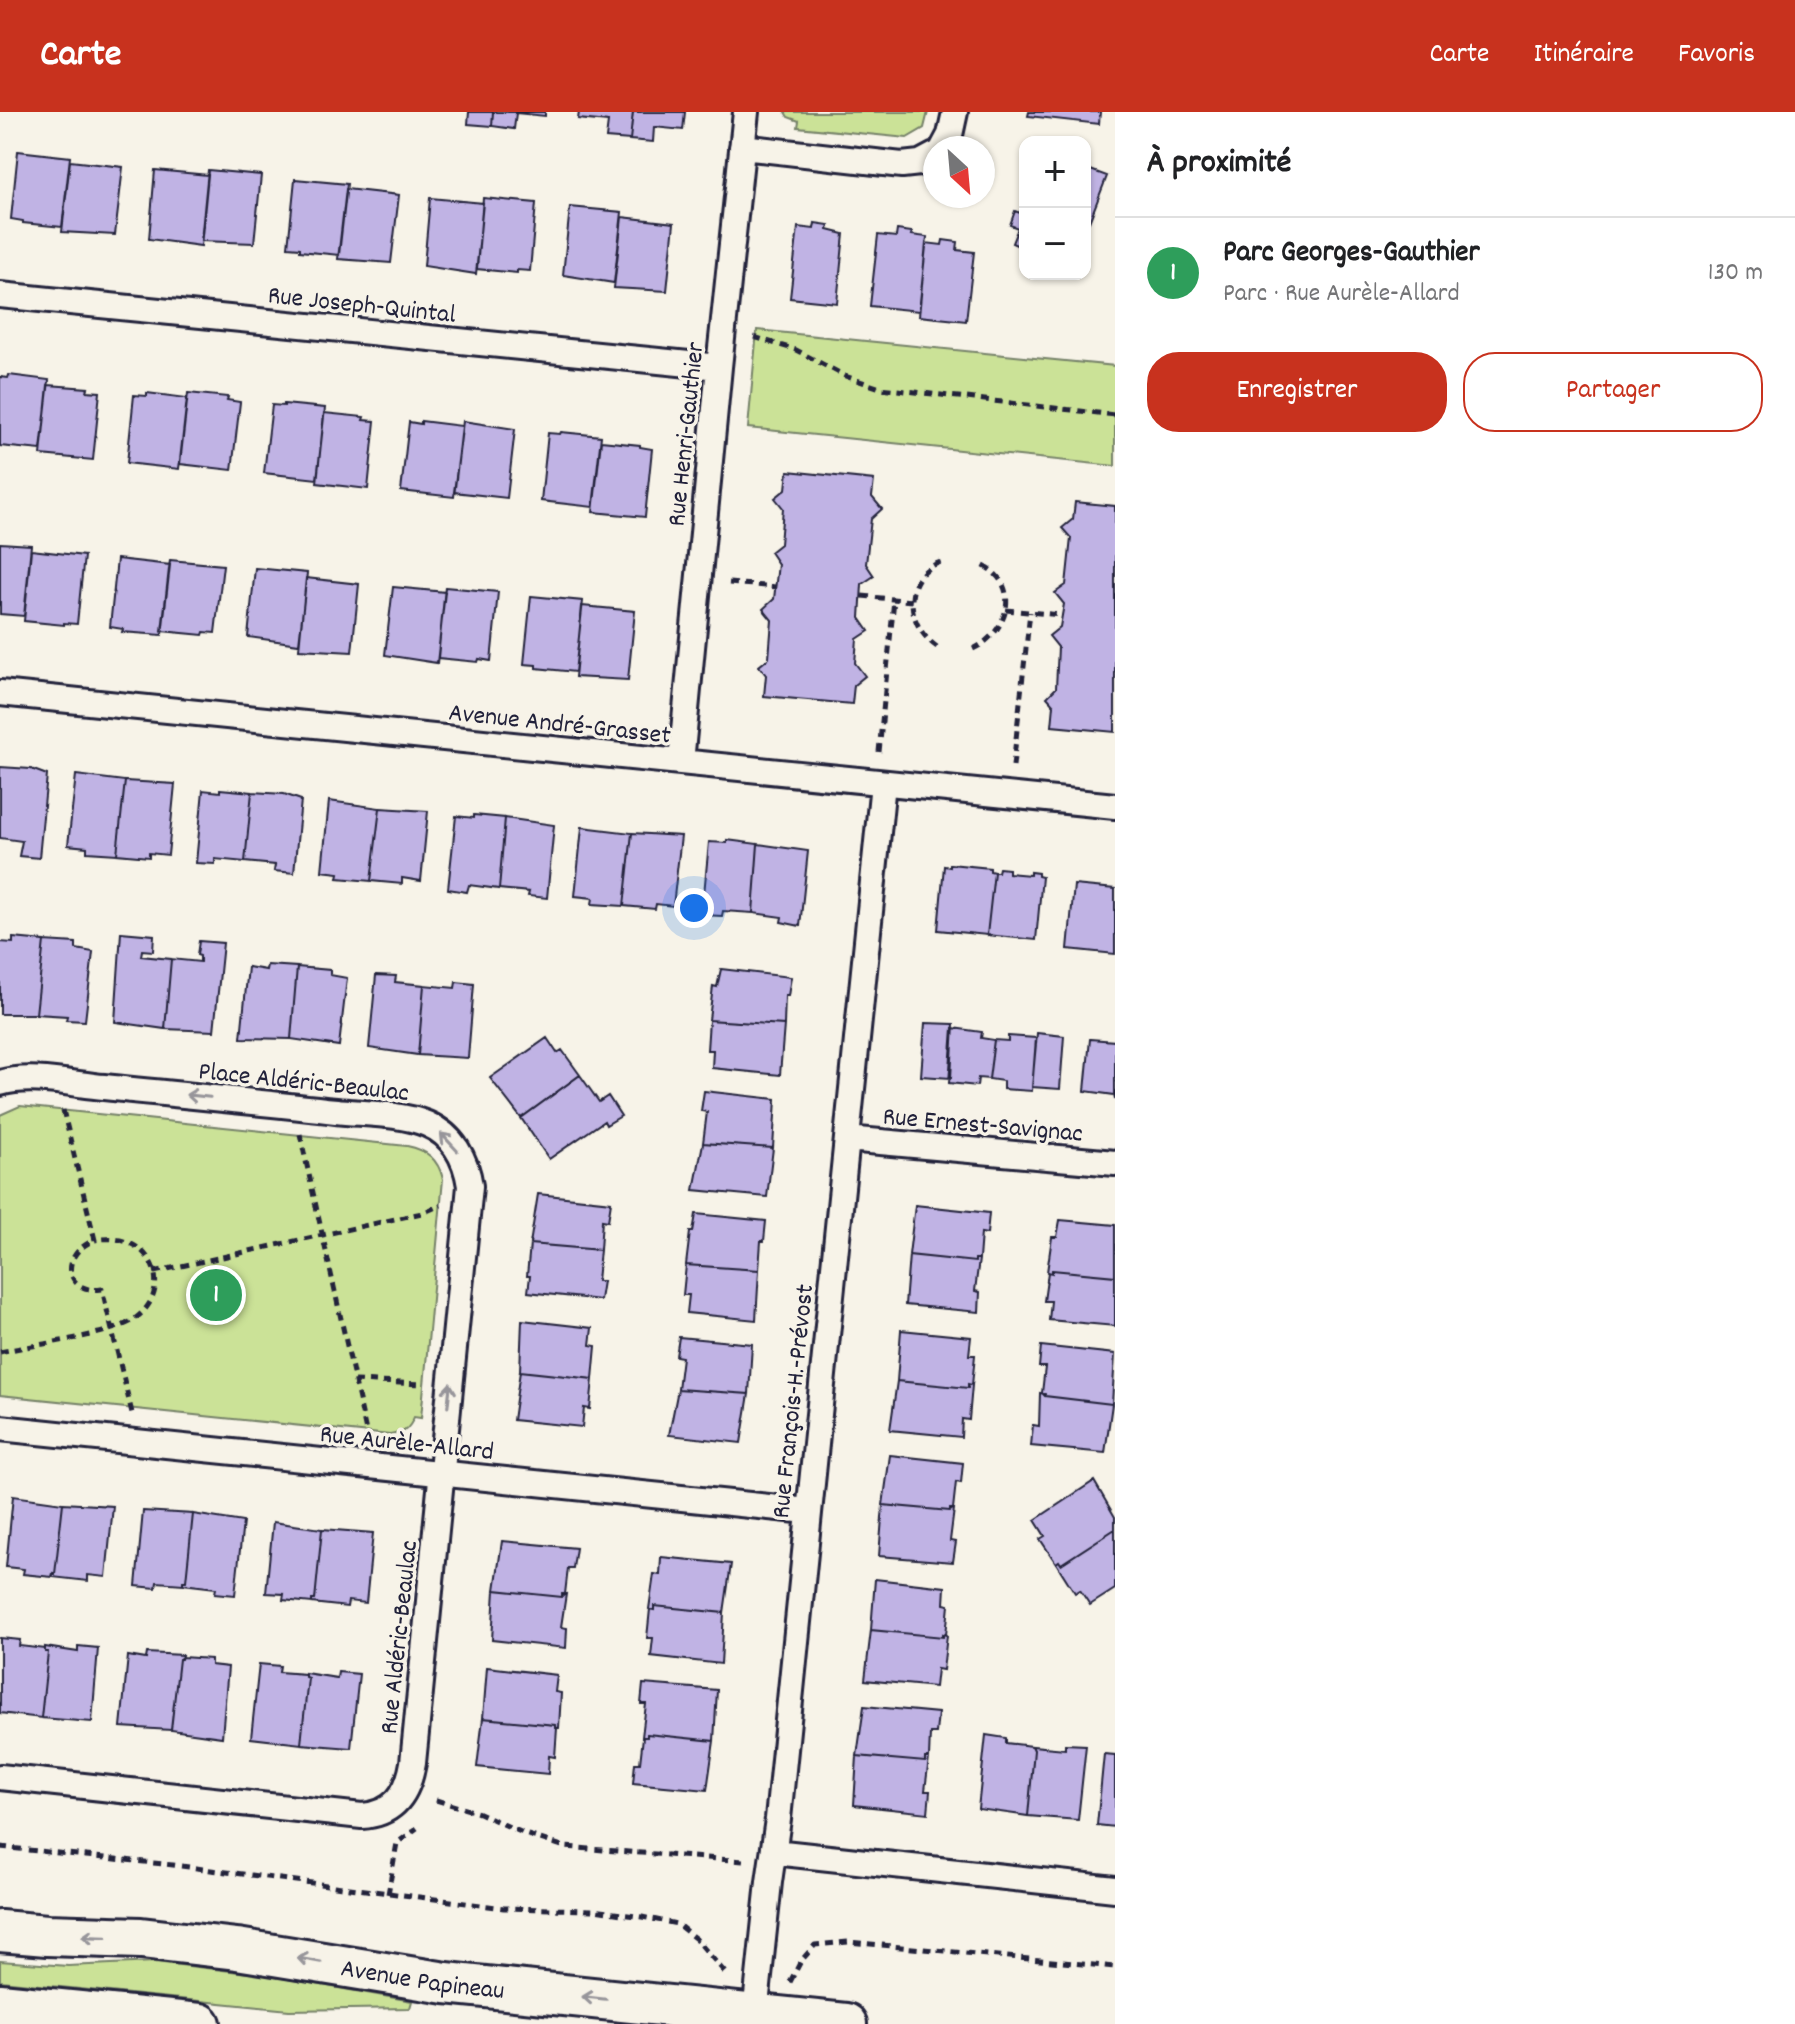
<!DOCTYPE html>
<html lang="fr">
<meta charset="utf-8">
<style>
:root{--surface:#fff;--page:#f2f2f2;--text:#202124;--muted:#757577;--line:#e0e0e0;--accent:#c8321e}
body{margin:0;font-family:Dekko,sans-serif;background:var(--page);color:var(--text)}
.controls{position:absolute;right:24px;top:24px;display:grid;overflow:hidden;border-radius:16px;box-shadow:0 2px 6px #0004}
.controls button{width:72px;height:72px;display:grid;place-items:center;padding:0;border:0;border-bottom:2px solid var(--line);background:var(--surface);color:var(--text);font:40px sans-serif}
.compass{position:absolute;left:923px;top:24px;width:72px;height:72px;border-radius:50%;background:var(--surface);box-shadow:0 2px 6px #0004;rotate:154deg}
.you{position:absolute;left:694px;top:796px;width:28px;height:28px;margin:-20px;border:6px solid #fff;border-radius:50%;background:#1a73e8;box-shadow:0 0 0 12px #1a73e833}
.badge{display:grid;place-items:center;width:52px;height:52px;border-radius:50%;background:var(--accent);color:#fff;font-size:26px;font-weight:700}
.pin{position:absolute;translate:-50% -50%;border:4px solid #fff;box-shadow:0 2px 8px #0006}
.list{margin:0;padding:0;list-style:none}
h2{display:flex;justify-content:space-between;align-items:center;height:104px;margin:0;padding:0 32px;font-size:34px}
h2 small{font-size:26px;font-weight:400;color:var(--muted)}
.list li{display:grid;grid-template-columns:52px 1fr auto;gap:24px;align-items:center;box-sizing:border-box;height:112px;padding:0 32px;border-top:2px solid var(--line)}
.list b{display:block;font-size:30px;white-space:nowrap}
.list p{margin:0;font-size:26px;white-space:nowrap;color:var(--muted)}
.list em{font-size:26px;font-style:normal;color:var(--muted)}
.actions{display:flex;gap:16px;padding:24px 32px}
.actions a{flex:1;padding:18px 0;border:2px solid var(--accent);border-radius:32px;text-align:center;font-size:28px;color:var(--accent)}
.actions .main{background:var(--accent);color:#fff}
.map{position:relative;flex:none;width:1115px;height:1912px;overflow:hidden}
header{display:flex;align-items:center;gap:48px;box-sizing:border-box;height:112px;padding:0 40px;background:var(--accent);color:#fff}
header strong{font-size:38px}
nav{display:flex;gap:44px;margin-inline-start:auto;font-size:28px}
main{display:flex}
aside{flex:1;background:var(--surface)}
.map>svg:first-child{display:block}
</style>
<header>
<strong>Carte</strong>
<nav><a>Carte</a><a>Itinéraire</a><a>Favoris</a></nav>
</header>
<main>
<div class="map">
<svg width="1115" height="1912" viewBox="0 0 1115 1912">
<rect width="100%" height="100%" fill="#f7f3e8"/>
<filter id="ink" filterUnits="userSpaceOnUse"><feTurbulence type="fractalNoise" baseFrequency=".0125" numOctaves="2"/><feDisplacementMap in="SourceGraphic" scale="16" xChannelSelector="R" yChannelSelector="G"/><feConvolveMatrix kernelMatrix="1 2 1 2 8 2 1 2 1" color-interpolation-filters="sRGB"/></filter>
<g filter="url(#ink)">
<!-- green -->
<path fill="#cbe297" stroke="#768269" stroke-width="2" d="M785,0H928L924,16L907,26L798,15L799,9L788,5Z
M757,218L1115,254V354L748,316Z
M20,994L407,1034C427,1038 438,1047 443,1067L421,1306L414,1305C409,1318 403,1321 390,1323L0,1283V1003Z
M0,1849L68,1854L155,1850L265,1863L412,1889L410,1896L289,1898L0,1869Z"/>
<!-- building -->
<path fill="#c0b3e4" stroke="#22223b" stroke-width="2" d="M469,0H493L492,14L468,12Z
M493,0H545V4L516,1L514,17L492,14Z
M579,0H633L630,28L606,26L608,10L578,7Z
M633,0H685L683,18L654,15L653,30L630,28Z
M1029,0H1100L1099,12L1028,4Z
M18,39L70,45L62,115L23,111V109L11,107Z
M70,49L123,55L115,123L62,120Z
M1085,56L1107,64L1089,110L1085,109Z
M155,58L208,63L201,134L149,127Z
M208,58L261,63L254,131L201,129Z
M295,67L347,72L339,143L300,139V136L288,135Z
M346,77L399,83L391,151L338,147Z
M430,86L483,91L476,162L424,154Z
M483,86L536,91L530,159L517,158V161L477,157Z
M1025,86V137L1012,131L1018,116L1010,113L1015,99L1020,101Z
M570,95L622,100L614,171L563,163Z
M622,105L674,111L667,179L614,176Z
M815,111L829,113L828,118L844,122L837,191L790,186L798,115L814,117Z
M897,118L912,120L911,123L927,125L919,199L870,194L878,123L896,125Z
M943,128L958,130L957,138L974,140L966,209L919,204L926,131L942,133Z
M9,263L49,268L41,338L0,334V265L8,266Z
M48,273L88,276L87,279L100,280L93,348L41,343Z
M147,281L187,286L179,357L127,351L134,283L147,284Z
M188,281L228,285L227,288L240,290L232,358L180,352Z
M284,292L325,296L317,367L264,361L272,293L284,294Z
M324,301L364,305L363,308L375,309L368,377L317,371Z
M421,309L462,314L454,385L401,379L409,310L421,312Z
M463,309L515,317L507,386L454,380Z
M561,320L601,324L593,395L541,389L548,321L560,322Z
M601,329L640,333V335L652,337L645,405L593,400Z
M788,359L874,368L872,385L882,397L871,407L866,452L874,464L862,472L860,506L869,519L857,527L855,551L865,564L854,573L852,592L764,584L766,563L759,554L769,546L772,508L763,497L774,487L778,452L770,440L780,432L783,396L775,386L786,377Z
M1075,390L1115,394V620L1052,614L1054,593L1047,585L1056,576L1058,535L1049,524L1060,515L1064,492L1055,481L1066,473L1071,426L1062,416L1073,407Z
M0,431L31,433L24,504L0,502Z
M31,438L84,444L77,512L64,511V513L24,509Z
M117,447L170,453L162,523L122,520L123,517L110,515Z
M170,448L223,453L215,521L204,520L203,523L162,519Z
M255,456L307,461L299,532L248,525Z
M306,466L359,472L352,540L299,537Z
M393,475L445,480L437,551L385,543Z
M445,475L498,480L491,549L479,547L478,550L438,546Z
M531,484L583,489L575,560L536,556V553L524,552Z
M582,494L635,499L628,568L575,565Z
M0,655L31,657L47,663L39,746L19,744L22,729L0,726Z
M76,663L125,669L117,742L87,740V735L68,733Z
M125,669L175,672L168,743L149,741V745L117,742Z
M220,677L252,680L245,750L215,747V752L196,751L203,678L220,680Z
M252,680L284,682L301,688L294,761L274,759L275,753L245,750Z
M329,689L380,696L371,769L338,766L339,761L322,759Z
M380,696L428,699L421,769L402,766V772L371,769Z
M474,703L505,706L499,777L469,773L467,780L448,777L456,704L474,706Z
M505,706L554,713L547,786L528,784L529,780L499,777Z
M582,715L632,721L624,794L592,792L593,786L575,784Z
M632,721L681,724L673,794L656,792L655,797L624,794Z
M727,728L758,732L753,801L723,799L722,804L702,803L709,730L727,731Z
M758,732L808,739L800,814L781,810L782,805L753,801Z
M950,752L990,756V759L994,760L987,823L938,818L944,754L950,755Z
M999,756L1008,757V761L1030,763V760L1038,761V764L1042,765L1036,828L987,823L994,760H998Z
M1074,773L1115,777V842L1068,837Z
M121,820L154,823L153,839L142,838L141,844L171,847L165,917L115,910Z
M13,826L44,829L36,902H0V830L13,831Z
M44,829L76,831V837L93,840L85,909L66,908L67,904L36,902Z
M199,829L223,831L214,919L165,917L171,847L200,850V844L197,843Z
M267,853L297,855L291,927L241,926L248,855L266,858Z
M297,855L330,858V863L347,866L339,934L291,927Z
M721,857L791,865L788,884H785L784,913L709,908L713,874L717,875Z
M376,863L396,864L395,870L424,873L418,943L369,936Z
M456,870L474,872L468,946L418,943L424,873L455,876Z
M709,908L784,913L780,963L712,956L713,938H707Z
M925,911L954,912L951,966L921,964Z
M953,916L982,920L981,926L994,928L989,967L978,966L977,974L949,971Z
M1037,921L1064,924L1060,977L1032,975Z
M1008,924L1036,926L1032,979L1003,977V969L989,967L994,928L1008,929Z
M547,926L557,941L562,938L580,963L521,1006L490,966Z
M1090,927L1115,929V988L1114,983L1085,979Z
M580,963L599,990L608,984L621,1004L606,1013L604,1009L549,1047L521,1006Z
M704,979L776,987L773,1036L703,1031L707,1000L701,999Z
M703,1031L773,1036L767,1085L694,1078Z
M538,1082L611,1090L608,1109L602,1108L600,1138L530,1132Z
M915,1093L989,1101L987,1122L981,1121L979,1147H975V1150L909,1143Z
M696,1102L766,1109L764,1129H761L759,1158L686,1153L690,1120H693Z
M1060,1108L1115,1113V1164L1052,1158V1161L1047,1160L1052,1125H1057Z
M530,1132L600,1138L597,1169H603L600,1188L528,1180L530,1164H527Z
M909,1143L975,1150V1147H979L975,1179L980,1180L979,1200L905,1193Z
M686,1153L759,1158L756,1208L687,1201L689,1183H683Z
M1052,1158L1115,1164V1214L1049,1208L1051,1189H1044L1048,1160L1052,1161Z
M522,1208L592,1216L590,1233L596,1234L593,1267L520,1259Z
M901,1218L971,1225L969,1243H975L972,1273L968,1272V1276L897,1269Z
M679,1225L752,1232L749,1282L678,1277L682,1245L676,1244Z
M1041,1234L1115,1242L1112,1292L1045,1284L1042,1281L1045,1255H1039Z
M520,1259L593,1267L590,1297L584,1296L582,1315L513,1308Z
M897,1269L968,1276V1272L972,1273L969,1308L962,1307L961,1325L890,1318Z
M678,1277L749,1282L741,1331L669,1323Z
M1040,1281L1045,1282V1284L1112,1292L1105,1341L1031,1334L1033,1313L1039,1314Z
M890,1343L963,1351L961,1371L956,1370L953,1397L950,1399L883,1393Z
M1094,1369L1115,1405V1417L1061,1452L1059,1449L1056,1451L1040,1427L1045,1424L1035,1408Z
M13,1384L63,1391L55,1462L53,1461L52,1465L23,1462L24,1457L6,1455Z
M63,1391L113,1394L106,1465L88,1463V1469L52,1465L53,1461L55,1462Z
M883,1393L950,1399V1397H954L950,1429L956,1430L953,1450L879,1444Z
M143,1399L193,1402L186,1469H183V1472L157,1470L156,1476L136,1474Z
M193,1402L243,1410L235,1483L215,1481L216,1476L183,1472V1469H186Z
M273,1410L322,1417L315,1488H312V1491L283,1488L284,1482L266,1481Z
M322,1417L373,1421L366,1491L348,1489L347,1495L312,1491V1488H315Z
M1115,1417V1477L1090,1493L1080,1478L1075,1481L1056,1451L1059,1449L1061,1452Z
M502,1429L576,1436L573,1456H568L565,1482L562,1485L495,1478Z
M661,1445L731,1452L724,1501L654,1494V1498L649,1497L654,1462L660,1463Z
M875,1467L945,1475L944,1492L949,1493L946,1523L943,1522V1525L871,1518Z
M495,1478L562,1485V1482H566L561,1515L567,1516L566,1536L492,1528Z
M654,1494L724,1501L721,1552L651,1544L653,1526H647L650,1497L654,1498Z
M871,1518L943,1525V1522L947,1523L943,1558L937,1557L935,1575L865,1568Z
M0,1526L20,1528L19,1534L45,1537V1540H48L41,1606L0,1601Z
M78,1534L98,1536L92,1610L41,1606L48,1540H45V1535L78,1540Z
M147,1541L182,1543L181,1547H179L171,1618L121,1615L128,1544L146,1547Z
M182,1545L211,1547V1553L228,1555L222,1625L171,1618L179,1547Z
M259,1552L280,1554L279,1560L305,1562V1565L308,1566L301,1632L251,1626Z
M487,1555L557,1563L555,1580L561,1581L559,1616H555V1613L483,1606Z
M338,1560L359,1562L351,1636L301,1632L308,1566L305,1565V1561L337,1566Z
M643,1572L717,1578L714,1629L647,1622V1625H642L646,1592H641Z
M864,1594L938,1601L936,1621H930L929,1646H925V1650L857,1644Z
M483,1606L555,1613L557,1616L555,1645L549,1644L548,1662L477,1655Z
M647,1622L714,1629L707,1678L633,1671L635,1651H640L643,1625H647Z
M986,1623L1006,1626V1631L1032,1634L1034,1638L1028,1704L978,1697Z
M1065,1632L1086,1633L1078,1708L1028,1704L1034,1638L1032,1634L1065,1637Z
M1104,1642L1115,1643V1715L1097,1713Z
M857,1644L925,1650V1646H929L925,1679H930L928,1701L854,1693Z"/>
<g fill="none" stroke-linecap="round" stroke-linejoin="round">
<defs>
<path id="minor" d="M742,35L902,53L920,51L935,43
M943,36L950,23L955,0
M0,183L719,255
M0,581L1115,694
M681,650L719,255L746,0
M0,971C32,962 71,972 104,975C181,983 258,990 336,999C364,1002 400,1001 427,1012C453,1023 466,1047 470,1074L413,1651C408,1681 394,1702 362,1704L0,1665
M847,1027L1115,1051
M0,1316L808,1399
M774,1740L1115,1777
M754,1912L769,1770L778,1707L883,671"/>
<g id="primary">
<path id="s1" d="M0,1819L47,1823L141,1826L237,1837L446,1871L846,1912"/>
<path d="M0,1892L200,1912"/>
</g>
</defs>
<!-- minor casing -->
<use href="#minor" stroke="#22223b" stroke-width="30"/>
<!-- primary casing -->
<use href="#primary" stroke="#22223b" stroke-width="46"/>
<!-- path -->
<path stroke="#22223b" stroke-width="5" stroke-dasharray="8 6" stroke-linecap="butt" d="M754,225L796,238L845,264L880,276L1115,303
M729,471L776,475
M862,484L912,489
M1006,498L1062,503
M937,535C904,512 901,461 944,449
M973,537C1008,521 1023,473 982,453
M879,640L894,487
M1013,654L1030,500
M63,998L95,1128C58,1142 65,1183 102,1177L132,1301
M300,1022L367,1324
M154,1160L422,1101L441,1093
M0,1240C31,1233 110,1224 133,1208C178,1178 151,1117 95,1128
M354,1269L424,1272
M436,1688L479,1701L525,1722L565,1735L744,1749
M0,1735L173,1753L504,1796L594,1798L642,1805L677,1812L696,1827L728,1864
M388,1782L397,1731L417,1716
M790,1870L801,1849L815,1833L849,1830L1115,1855"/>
<!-- minor -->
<use href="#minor" stroke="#f7f3e8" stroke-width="24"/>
<!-- primary -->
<use href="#primary" stroke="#f7f3e8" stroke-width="40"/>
</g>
<!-- one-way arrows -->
<defs><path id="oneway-shaft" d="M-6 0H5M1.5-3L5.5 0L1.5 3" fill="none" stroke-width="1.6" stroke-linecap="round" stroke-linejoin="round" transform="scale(2)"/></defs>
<g stroke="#97959a">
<use href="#oneway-shaft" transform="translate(198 984) rotate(-174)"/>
<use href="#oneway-shaft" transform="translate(449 1030) rotate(-133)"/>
<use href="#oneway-shaft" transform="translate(449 1283) rotate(-84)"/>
<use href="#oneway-shaft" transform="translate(94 1825) rotate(-178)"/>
<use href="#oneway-shaft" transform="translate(309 1848) rotate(-170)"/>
<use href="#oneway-shaft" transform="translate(594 1886) rotate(-174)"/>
</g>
</g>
<g text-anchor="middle" stroke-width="7" stroke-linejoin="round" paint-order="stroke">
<!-- street labels -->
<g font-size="26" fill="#22223b" stroke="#f7f3e8">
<text transform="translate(362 191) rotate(6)" y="9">Rue Joseph-Quintal</text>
<text transform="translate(684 322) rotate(-84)" y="9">Rue Henri-Gauthier</text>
<text transform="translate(560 610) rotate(6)" y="9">Avenue André-Grasset</text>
<text transform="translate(304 968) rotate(6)" y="9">Place Aldéric-Beaulac</text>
<text transform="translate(983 1011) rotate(5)" y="9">Rue Ernest-Savignac</text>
<text transform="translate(791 1289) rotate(-84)" y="9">Rue François-H.-Prévost</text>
<text transform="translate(407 1329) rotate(6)" y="9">Rue Aurèle-Allard</text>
<text transform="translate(397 1525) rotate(-84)" y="9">Rue Aldéric-Beaulac</text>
<text dy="9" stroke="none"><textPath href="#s1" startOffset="426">Avenue Papineau</textPath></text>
</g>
</g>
</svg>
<div class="controls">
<button>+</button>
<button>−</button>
</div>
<svg class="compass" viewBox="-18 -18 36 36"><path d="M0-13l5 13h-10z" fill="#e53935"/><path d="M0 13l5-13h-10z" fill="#757577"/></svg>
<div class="you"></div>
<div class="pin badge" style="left:216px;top:1183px;background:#2e9e5b">1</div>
</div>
<aside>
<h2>À proximité<small></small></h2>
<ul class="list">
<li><span class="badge" style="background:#2e9e5b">1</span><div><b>Parc Georges-Gauthier</b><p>Parc · Rue Aurèle-Allard</p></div><em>130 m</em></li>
</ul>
<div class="actions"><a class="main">Enregistrer</a><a>Partager</a></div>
</aside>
</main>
